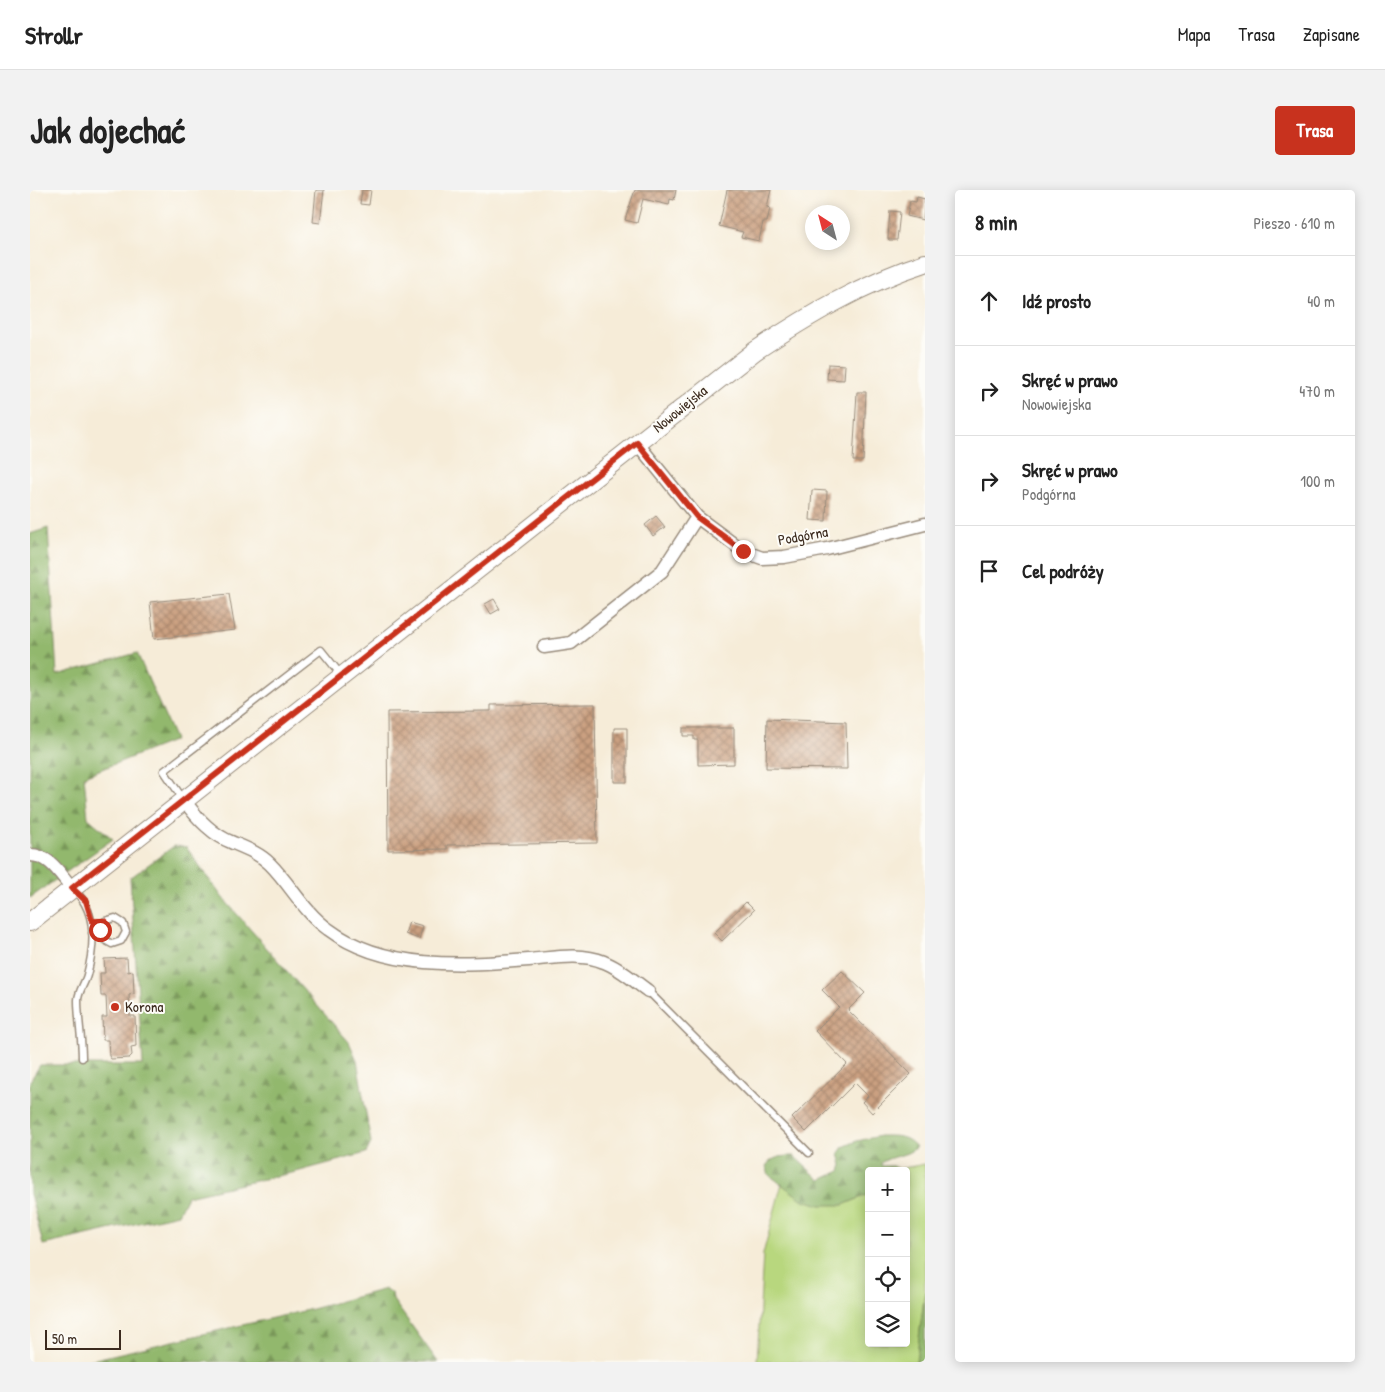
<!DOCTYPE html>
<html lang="pl">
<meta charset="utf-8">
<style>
:root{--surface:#fff;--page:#f2f2f2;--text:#222;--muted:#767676;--line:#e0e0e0;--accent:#c8321e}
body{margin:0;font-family:"Patrick Hand",sans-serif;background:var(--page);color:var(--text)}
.controls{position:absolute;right:15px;bottom:15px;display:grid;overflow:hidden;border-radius:5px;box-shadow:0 2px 12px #0003}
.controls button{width:45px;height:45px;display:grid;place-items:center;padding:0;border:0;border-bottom:1px solid var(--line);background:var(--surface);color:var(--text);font:25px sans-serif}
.compass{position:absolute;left:775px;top:15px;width:45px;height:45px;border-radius:50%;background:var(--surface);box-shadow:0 2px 12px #0003;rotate:324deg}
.scale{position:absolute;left:15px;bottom:12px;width:76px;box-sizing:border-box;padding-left:5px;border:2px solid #3b2a1e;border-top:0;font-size:14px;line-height:18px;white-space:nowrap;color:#3b2a1e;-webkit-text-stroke:4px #fdfcf7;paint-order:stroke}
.stop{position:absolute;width:15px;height:15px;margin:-11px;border:4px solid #c8321e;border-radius:50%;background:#fff}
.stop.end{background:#c8321e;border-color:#fff;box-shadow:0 1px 5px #0008}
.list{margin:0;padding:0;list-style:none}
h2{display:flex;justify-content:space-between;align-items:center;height:65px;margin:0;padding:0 20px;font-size:21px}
h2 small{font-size:16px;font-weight:400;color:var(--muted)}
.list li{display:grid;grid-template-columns:32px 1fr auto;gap:15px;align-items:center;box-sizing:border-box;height:90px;padding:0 20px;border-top:1px solid var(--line)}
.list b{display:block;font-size:19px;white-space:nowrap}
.list p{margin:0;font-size:16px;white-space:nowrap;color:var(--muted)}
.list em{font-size:16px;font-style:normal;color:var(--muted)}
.icon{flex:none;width:28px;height:28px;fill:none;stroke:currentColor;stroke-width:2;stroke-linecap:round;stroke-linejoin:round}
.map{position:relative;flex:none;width:895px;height:1172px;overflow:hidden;border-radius:5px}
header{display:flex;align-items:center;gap:30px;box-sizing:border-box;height:70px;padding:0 25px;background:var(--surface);border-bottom:1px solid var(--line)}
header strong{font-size:24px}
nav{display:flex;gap:28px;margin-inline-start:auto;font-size:18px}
.intro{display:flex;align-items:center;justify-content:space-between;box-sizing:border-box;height:120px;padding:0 30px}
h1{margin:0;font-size:35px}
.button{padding:12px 22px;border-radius:5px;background:var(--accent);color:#fff;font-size:18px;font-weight:700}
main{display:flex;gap:30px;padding:0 30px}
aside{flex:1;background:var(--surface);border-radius:5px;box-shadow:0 2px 12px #0003}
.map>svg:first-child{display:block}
</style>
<header>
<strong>Strollr</strong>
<nav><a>Mapa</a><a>Trasa</a><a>Zapisane</a></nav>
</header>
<div class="intro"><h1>Jak dojechać</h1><a class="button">Trasa</a></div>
<main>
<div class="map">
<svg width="895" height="1172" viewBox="0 0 895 1172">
<defs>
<pattern id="forest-firs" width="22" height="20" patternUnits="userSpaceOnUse" patternTransform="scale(1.25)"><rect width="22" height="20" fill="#92b86d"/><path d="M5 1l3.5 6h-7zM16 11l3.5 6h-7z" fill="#789659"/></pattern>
<pattern id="building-cross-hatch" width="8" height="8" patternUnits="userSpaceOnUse" patternTransform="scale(1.25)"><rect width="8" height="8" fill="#cba081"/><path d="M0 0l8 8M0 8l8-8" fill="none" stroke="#a68369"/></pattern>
</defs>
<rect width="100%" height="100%" fill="#fdfcf7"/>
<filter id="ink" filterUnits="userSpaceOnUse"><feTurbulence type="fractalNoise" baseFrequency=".02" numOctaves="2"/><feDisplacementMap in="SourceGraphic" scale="10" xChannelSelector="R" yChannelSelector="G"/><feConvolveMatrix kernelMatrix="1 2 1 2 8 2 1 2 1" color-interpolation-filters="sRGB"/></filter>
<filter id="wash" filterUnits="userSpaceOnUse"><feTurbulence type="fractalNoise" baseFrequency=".0096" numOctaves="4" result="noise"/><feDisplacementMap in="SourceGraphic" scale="20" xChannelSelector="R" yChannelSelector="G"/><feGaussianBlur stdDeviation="1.12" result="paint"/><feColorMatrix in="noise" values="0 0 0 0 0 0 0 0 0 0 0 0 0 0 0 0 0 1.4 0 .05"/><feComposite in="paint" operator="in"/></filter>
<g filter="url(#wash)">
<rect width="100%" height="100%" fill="#f6ecd8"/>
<!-- green -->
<path fill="#b8d77e" stroke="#7a804e" d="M895,974V1101L886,1172H727L733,1064L752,993L813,1015L839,1004V1153H876V981L868,979Z"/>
<!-- forest -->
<path fill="url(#forest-firs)" stroke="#667146" d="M18,338L27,485L107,463L145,550L54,586L58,628L83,649L0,708V344Z
M144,656L156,657L192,707L319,852L327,870L341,953L336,963L266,982L157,1006L148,1024L13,1055L0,1003V891L10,875H113L100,688Z
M850,946C865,946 877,945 886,957C877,967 861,965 851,973L852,976H864L870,981H839V1004L813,1015H791L773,1010L739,985L736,976C743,966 753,966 764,966L790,990L810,981L812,975L809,963L813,957L827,951Z
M355,1099L362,1103L363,1110L408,1172H52L282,1119Z
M895,1101V1172H886Z"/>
<g id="blocks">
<!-- building -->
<path fill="url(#building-cross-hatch)" d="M286,0H294L290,33L283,32Z
M332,0H341L339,15L330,14Z
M605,0H646L644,10L640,9L639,15L613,9L607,33L595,30Z
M697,0H741L737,17L740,18L737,32H733L729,51L711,47L713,42L689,36Z
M887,7L895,9L893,30L877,26L880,11L886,12Z
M860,21L870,22L867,50H859L858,48Z
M798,174L815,175L814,190L797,189Z
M827,202H836L833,271H823Z
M782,300L797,301L796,331L780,330Z
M626,326L635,337L623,346L615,335Z
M199,404L205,440L124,449L120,412Z
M464,409L470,419L461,424L455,414Z
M565,514L567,653L417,655V659L358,660L357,522L461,521V515Z
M737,529L816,532L817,579L736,578Z
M584,538H597V592H584Z
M653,538H704V574L668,575V550H664V546H653Z
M716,712L724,720L692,751L684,743Z
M379,732L393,736L389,749L375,744Z
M97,768L98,782L103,781L104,804L99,805L100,826H105L106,856L101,857L102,865L99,868L81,869L79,866L78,850H73L72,827H77L76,806H71L70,783H75L74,769Z
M812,781L835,803L818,820L881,884L842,923L832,912L838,906L825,893L776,942L762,928L817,874L785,841L809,817L792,800Z"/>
</g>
</g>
<g filter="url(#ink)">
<use href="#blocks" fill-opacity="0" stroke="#988b7b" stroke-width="1"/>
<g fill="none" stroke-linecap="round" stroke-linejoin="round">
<defs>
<path id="lane" d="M153,609L134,581L291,460L312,486
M43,699C67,720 65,755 57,785C55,793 48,802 48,810C48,829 52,848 52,868
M62,743L82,754L91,751L96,742L93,733L85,728L75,731L70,740L73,749
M618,801L779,963"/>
<path id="street" d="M607,253L667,327L713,361L732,368L754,367L797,359L895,334
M514,457L541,453L632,381L667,327
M154,610C166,627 181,644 201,652C215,658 229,663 240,674C261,695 274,722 298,739C354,781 433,775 499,770C523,768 551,762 574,772C590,778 604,791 618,801
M0,665C20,665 30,684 42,698"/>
<path id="secondary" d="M0,732L725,161C779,125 833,93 895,73"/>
</defs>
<!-- lane casing -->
<use href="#lane" stroke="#988b7b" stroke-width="9"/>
<!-- street casing -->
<use href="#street" stroke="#988b7b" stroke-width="15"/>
<!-- secondary casing -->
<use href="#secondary" stroke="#988b7b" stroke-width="20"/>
<!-- lane -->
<use href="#lane" stroke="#fff" stroke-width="6"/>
<!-- street -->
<use href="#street" stroke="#fff" stroke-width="12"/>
<!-- secondary -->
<use href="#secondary" stroke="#fff" stroke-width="18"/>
</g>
</g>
<g fill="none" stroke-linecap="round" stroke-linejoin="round" filter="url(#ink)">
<!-- route -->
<path stroke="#c8321e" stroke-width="6" d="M70,740L75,731H62L56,711L42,698L607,253L667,327L713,361"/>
</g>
<!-- markers -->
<circle fill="#c8321e" stroke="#fdfcf7" stroke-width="2" cx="85" cy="817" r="5"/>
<g text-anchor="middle" stroke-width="4" stroke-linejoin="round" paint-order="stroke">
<!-- street labels -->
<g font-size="15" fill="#3b2a1e" stroke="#fdfcf7">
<text transform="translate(650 219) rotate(-39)" y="5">Nowowiejska</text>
<text transform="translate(773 346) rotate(-10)" y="5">Podgórna</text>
</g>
<!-- poi labels -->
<g font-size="15" fill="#3b2a1e" stroke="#fdfcf7" text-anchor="start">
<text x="95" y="822">Korona</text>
</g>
</g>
</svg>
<div class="controls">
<button>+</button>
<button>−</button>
<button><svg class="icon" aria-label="locate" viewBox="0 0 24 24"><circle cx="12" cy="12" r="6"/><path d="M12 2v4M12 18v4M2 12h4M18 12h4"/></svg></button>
<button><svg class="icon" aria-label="layers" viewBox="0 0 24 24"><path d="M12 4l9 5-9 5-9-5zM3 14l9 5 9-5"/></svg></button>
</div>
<svg class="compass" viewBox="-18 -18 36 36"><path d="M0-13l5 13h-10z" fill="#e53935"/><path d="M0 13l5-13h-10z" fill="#767676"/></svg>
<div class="scale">50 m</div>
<div class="stop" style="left:70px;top:740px"></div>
<div class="stop end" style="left:713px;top:361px"></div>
</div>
<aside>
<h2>8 min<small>Pieszo · 610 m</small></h2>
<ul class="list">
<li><svg class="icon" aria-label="ahead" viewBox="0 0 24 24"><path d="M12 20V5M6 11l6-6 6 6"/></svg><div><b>Idź prosto</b></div><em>40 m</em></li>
<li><svg class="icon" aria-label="right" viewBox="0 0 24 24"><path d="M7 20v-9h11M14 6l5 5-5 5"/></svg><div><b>Skręć w prawo</b><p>Nowowiejska</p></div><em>470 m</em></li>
<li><svg class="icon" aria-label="right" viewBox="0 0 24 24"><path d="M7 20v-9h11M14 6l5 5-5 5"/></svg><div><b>Skręć w prawo</b><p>Podgórna</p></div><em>100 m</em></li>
<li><svg class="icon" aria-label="arrive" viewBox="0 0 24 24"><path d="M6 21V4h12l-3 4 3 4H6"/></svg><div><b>Cel podróży</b></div></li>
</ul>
</aside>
</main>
